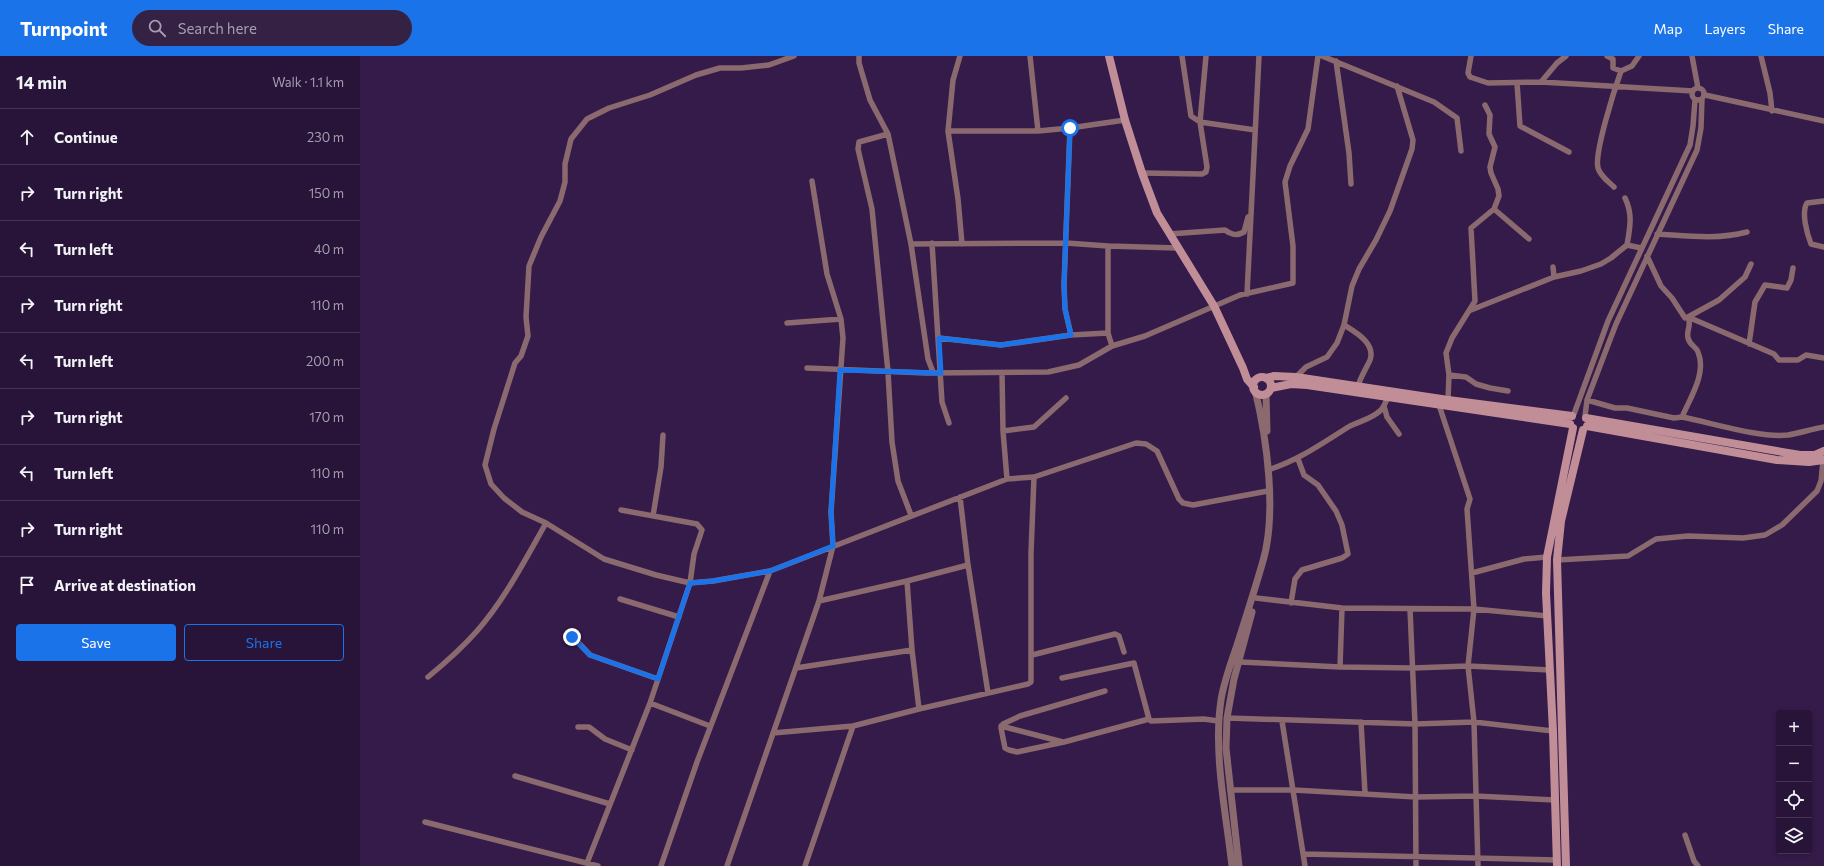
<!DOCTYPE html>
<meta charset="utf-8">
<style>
:root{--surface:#281438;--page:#342143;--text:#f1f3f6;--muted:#a59eae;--line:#443353;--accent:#1a73e8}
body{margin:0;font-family:Commissioner,sans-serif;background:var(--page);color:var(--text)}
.controls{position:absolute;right:12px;bottom:12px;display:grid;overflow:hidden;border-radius:4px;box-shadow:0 2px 6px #0003}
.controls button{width:36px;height:36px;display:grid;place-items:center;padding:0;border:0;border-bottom:1px solid var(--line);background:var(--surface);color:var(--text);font:20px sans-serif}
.stop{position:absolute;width:12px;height:12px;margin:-9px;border:3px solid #1a73e8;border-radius:50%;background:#fff}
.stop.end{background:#1a73e8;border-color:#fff;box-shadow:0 1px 4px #0008}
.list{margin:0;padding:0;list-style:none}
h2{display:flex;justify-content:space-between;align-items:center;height:52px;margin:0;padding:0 16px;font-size:17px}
h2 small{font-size:13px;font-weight:400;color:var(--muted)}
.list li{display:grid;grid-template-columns:26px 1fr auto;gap:12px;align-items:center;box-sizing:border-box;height:56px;padding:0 16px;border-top:1px solid var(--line)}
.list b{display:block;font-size:15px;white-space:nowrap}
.list em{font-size:13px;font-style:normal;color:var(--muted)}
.actions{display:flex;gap:8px;padding:12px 16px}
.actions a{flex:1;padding:9px 0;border:1px solid var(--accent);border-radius:4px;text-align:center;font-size:14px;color:var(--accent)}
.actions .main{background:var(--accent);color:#fff}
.icon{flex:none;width:22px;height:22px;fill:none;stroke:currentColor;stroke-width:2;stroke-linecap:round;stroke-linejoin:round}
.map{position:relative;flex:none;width:1464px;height:810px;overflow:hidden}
header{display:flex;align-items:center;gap:24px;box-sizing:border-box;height:56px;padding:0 20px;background:var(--accent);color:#fff}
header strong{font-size:19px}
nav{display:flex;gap:22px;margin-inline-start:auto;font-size:14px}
.search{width:280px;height:36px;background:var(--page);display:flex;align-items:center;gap:10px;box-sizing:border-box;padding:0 14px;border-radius:22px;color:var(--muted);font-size:15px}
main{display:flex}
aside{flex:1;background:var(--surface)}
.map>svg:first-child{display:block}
</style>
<header>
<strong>Turnpoint</strong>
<div class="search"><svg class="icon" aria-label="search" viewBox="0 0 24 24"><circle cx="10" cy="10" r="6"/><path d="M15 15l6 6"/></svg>Search here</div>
<nav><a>Map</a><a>Layers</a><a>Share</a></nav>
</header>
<main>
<aside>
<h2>14 min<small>Walk · 1.1 km</small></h2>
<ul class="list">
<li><svg class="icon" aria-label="ahead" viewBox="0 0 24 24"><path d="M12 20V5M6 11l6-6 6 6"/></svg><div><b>Continue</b></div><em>230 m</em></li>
<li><svg class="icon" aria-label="right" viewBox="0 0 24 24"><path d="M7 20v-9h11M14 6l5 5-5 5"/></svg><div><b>Turn right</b></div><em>150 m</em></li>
<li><svg class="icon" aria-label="left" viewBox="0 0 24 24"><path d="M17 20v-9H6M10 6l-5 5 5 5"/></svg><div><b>Turn left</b></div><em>40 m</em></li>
<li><svg class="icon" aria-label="right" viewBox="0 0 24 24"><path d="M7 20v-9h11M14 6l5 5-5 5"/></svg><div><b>Turn right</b></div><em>110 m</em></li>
<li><svg class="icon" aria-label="left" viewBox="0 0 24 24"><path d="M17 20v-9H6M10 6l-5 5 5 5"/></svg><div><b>Turn left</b></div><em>200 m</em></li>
<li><svg class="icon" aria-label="right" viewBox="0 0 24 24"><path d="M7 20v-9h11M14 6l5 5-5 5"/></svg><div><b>Turn right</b></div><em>170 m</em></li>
<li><svg class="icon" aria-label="left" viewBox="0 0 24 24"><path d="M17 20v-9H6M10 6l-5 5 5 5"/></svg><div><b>Turn left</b></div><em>110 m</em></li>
<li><svg class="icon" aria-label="right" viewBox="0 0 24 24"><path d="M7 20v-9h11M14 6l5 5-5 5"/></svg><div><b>Turn right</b></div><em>110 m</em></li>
<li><svg class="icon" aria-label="arrive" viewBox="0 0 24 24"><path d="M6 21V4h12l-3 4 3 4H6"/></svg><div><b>Arrive at destination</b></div></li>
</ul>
<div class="actions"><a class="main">Save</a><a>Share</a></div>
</aside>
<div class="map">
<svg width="1464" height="810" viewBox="0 0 1464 810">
<rect width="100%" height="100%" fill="#351b4a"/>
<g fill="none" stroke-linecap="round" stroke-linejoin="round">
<!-- minor -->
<path stroke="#8a6a6f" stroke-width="5.5" d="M434,0L409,9L381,12H360L336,19L290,39L249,52L227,63L211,83L205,108V126L200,145L181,181L169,210L166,261L168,280L161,300L155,307L134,373L125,409L131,428L144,442L162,456L186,467L244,503L296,519L330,527L353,525L410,515L647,423L674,421L776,387L786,388L797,395L819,443L823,447L833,449L908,435
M499,0V7L510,44L528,78L551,188L568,303L573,316
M600,0L593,24L588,75L598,143L602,188
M670,0L678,75
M822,0L831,60L840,66
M962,0L1074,46L1097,62L1101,95
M1111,0L1108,17L1110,21L1128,27L1181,26L1333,35
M1247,0L1253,3V12L1261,15
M1332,0L1338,32
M1401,0L1410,37L1412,55
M976,5L989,97L991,128
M1181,26L1197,7L1206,0
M1157,27L1160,70L1209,96
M1332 38a6 6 0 1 1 12 0a6 6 0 1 1-12 0Z
M1345,39L1464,65
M840,66L895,74
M710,72L704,229L705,253L711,279
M588,75H678L710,72L765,64
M528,78L499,86L498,93L512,153L528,316L532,386L538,425L551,459
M782,117L842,118L846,116L847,111L840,66L846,0
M1254,131C1249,126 1240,120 1238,112C1234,97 1255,32 1261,15L1272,10L1279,0
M1265,142C1273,158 1270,172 1267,189
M1464,145L1447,147C1441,156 1447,178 1451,188L1464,191
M1134,153L1169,183
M809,178L865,174C872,179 877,180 884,176L888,161
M1297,178C1329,180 1356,184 1387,176
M572,187L582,346L589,367
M551,188L706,187L748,190L817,192
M748,190V277L752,290
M1287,200L1301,230L1312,242L1325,262L1328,261L1414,298L1419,304H1438L1446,299L1464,302
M1193,211L1194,221
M887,238L899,0
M1111,254L1194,221L1221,215L1241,208L1251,202L1267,189L1281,192
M1328,261L1359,244L1385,221L1391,208
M427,267L481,263
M984,269C995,276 1016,287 1010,304C1006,313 1001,320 998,330
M579,282L641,289L711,279L748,277
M1389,288L1395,246L1405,229L1427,232L1431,224L1433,212
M447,312L566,317L688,316L719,309L752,290L785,280L880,239L933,227V190L925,126L930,110L948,73L958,0
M642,317L643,375L647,423
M1089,319L1106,321L1116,328L1130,332L1148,335
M936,321L946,311L967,301L977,287L984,269L992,230L999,213L1016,184L1030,155L1052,93L1053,84L1037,30
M1088,344L1089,319L1086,297L1092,282L1115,245L1111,172L1134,153L1139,140L1138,133L1131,117L1130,111L1135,91L1129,78L1130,59L1125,49
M1227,344L1255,352H1267L1314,362L1322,361C1353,367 1398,382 1428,379C1440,377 1452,373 1464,371
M1079,349L1110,443L1107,453L1114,553L1108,610L1114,666L1118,810
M1024,350L1027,361L1039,378
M1214,358L1248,265L1330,89L1333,70L1335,44
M1225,360L1227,344L1256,268L1337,94L1341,72L1342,43
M1322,361C1330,342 1347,317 1338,296C1336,290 1330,290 1328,282C1326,273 1332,271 1328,261
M643,375L674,371L706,342
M911,413C941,403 964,386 990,370C1000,365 1012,363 1021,354C1024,351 1026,345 1028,341
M600,441L608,509L628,637
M293,460L301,411L303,379
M1197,504L1268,500L1296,483L1328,480L1383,482L1405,479L1422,469L1457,435L1461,425L1463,405
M1112,517L1164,503L1187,501
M547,525L552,594L559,653
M896,542L982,552L1114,553L1188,560
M260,543L319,561
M459,545L547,525L608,509
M931,547L935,523L942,514L982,502L988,498L982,469L976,455L958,429L944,419L938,403
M1050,553L1055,668L1056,810
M213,581L230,599L298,623
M672,599L755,578L759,580L764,596
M880,606L980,611L1053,612L1108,610L1190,614
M980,611L982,552
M436,612L552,594
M68,621C85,607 102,592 117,575C145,543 165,504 186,467
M702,622L774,607L789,663L791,665L844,663L858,665
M745,635L660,660L643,668L641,672L645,692L649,694L657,696L704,686L789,663
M290,647L350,670
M867,662L1055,668L1114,666L1193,675
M922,665L945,810
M1001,666L1005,737
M641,670L703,686
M218,671H229L245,683L272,694
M413,677L493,670L559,653L668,628L671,626V497L674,421
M155,720L250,748
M870,734H934L1056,741L1115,740L1195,744
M65,766L238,810
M1325,779L1334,805L1338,810
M944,798L1197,804
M227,807L290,647L330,527L334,498L342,474L337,468L261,454
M301,810L337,706L410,515
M367,810L459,545L473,490L471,456L483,282L481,263L467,218L452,125
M445,810L493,670"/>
<!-- tertiary -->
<path stroke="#8a6a6f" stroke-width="7" d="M906,338L907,375
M872,810C866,757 853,697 861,644C864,625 871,607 877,589C886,561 895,533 903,505C917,457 907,383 895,334
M879,810L866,692L867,662L874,623L892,556"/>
<!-- secondary -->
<path stroke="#c18e97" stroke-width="8" d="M749,0L765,64L782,117L797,157L854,250L883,312L887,323L894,331
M893 330a9 9 0 1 1 18 0a9 9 0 1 1-18 0Z
M906,322L914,320L936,321L1088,344L1212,360
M911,332L931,328L947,329L1210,368
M1226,362L1440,399H1455L1464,395
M1227,370L1417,404L1449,406L1464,404
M1197,810L1193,675L1186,537L1187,501L1213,372
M1206,810L1197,504L1201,465L1223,374"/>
</g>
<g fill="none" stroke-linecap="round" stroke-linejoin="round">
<!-- route -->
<path stroke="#1a73e8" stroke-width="5" d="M212,581L230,599L298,623L330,527L353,525L410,515L473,490L471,456L480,314L581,317L579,282L641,289L711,279L705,253L704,229L710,72"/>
</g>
</svg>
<div class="controls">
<button>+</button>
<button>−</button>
<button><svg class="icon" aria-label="locate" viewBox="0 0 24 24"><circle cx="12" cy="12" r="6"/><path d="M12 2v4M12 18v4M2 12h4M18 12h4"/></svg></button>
<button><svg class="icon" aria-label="layers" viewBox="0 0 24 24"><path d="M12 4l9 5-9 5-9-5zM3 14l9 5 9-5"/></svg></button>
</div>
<div class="stop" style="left:710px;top:72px"></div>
<div class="stop end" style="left:212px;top:581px"></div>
</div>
</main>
